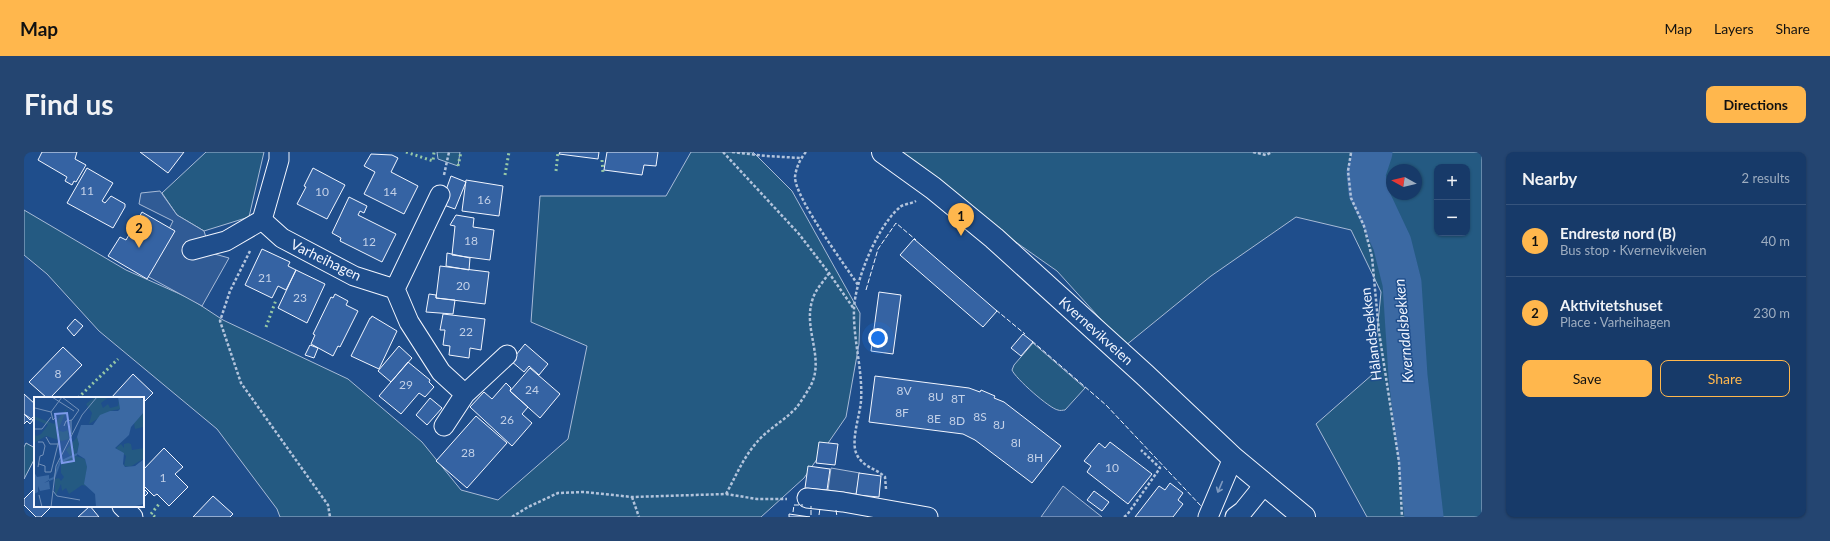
<!DOCTYPE html>
<meta charset="utf-8">
<style>
:root{--surface:#173a69;--page:#244571;--text:#f1f3f6;--muted:#9eadc0;--line:#36547d;--accent:#ffb74d}
body{margin:0;font-family:Lato,sans-serif;background:var(--page);color:var(--text)}
.controls{position:absolute;right:12px;top:12px;display:grid;overflow:hidden;border-radius:8px;box-shadow:0 1px 3px #0004}
.controls button{width:36px;height:36px;display:grid;place-items:center;padding:0;border:0;border-bottom:1px solid var(--line);background:var(--surface);color:var(--text);font:20px sans-serif}
.compass{position:absolute;left:1362px;top:12px;width:36px;height:36px;border-radius:50%;background:var(--surface);box-shadow:0 1px 3px #0004;rotate:278deg}
.you{position:absolute;left:854px;top:186px;width:14px;height:14px;margin:-10px;border:3px solid #fff;border-radius:50%;background:#1a73e8;box-shadow:0 0 0 6px #1a73e833}
.badge{display:grid;place-items:center;width:26px;height:26px;border-radius:50%;background:var(--accent);color:#111;font-size:13px;font-weight:700}
.pin{position:absolute;translate:-50% -33px;filter:drop-shadow(0 1px 2px #0008)}
.pin::after{content:'';position:absolute;top:21px;width:14px;height:12px;background:inherit;clip-path:polygon(0 0,100% 0,50% 100%)}
.list{margin:0;padding:0;list-style:none}
h2{display:flex;justify-content:space-between;align-items:center;height:52px;margin:0;padding:0 16px;font-size:17px}
h2 small{font-size:13px;font-weight:400;color:var(--muted)}
.list li{display:grid;grid-template-columns:26px 1fr auto;gap:12px;align-items:center;box-sizing:border-box;height:72px;padding:0 16px;border-top:1px solid var(--line)}
.list b{display:block;font-size:15px;white-space:nowrap}
.list p{margin:0;font-size:13px;white-space:nowrap;color:var(--muted)}
.list em{font-size:13px;font-style:normal;color:var(--muted)}
.actions{display:flex;gap:8px;padding:12px 16px}
.actions a{flex:1;padding:9px 0;border:1px solid var(--accent);border-radius:8px;text-align:center;font-size:14px;color:var(--accent)}
.actions .main{background:var(--accent);color:#111}
.map{position:relative;flex:none;width:1458px;height:365px;overflow:hidden;border-radius:8px}
header{display:flex;align-items:center;gap:24px;box-sizing:border-box;height:56px;padding:0 20px;background:var(--accent);color:#111}
header strong{font-size:19px}
nav{display:flex;gap:22px;margin-inline-start:auto;font-size:14px}
.intro{display:flex;align-items:center;justify-content:space-between;box-sizing:border-box;height:96px;padding:0 24px}
h1{margin:0;font-size:28px}
.button{padding:10px 18px;border-radius:8px;background:var(--accent);color:#111;font-size:14px;font-weight:700}
main{display:flex;gap:24px;padding:0 24px}
aside{flex:1;background:var(--surface);border-radius:8px;box-shadow:0 1px 3px #0004}
.map>svg:first-child{display:block}
</style>
<header>
<strong>Map</strong>
<nav><a>Map</a><a>Layers</a><a>Share</a></nav>
</header>
<div class="intro"><h1>Find us</h1><a class="button">Directions</a></div>
<main>
<div class="map">
<svg width="1458" height="365" viewBox="0 0 1458 365">
<rect width="100%" height="100%" fill="#1f4e8c"/>
<!-- green -->
<path fill="#245a82" stroke="#a8bbd7" fill-rule="evenodd" d="M182,0H240L225,65L180,79L153,63L138,41Z
M413,0H436L434,14L414,7Z
M667,0H729L768,39L836,161L835,192L822,265L780,326L737,365H256L253,357L193,277L75,179L23,122L0,103V58L102,118L167,147L199,168L324,227L398,290L437,338L474,348L544,287L563,194L507,170L516,44H642Z
M870,0H1340V7L1331,26L1360,90L1369,135L1394,365H1343L1292,272L1349,222L1357,140L1327,78L1272,65L1187,124L1101,194L1033,119L976,79Z
M1351,0H1458V365H1404L1384,160ZM1413,15H1443V81H1413ZM1368,18H1392V42H1368Z
M1009,191L1061,236L1041,258C1039,258 1036,259 1034,258C1026,257 991,226 988,218L990,213Z
M2,291L11,296V306L0,327V295Z"/>
<!-- parking -->
<path fill="#305b95" stroke="#a8bbd7" d="M136,39L153,63L180,79L187,101L205,106L178,154L123,124L125,117L149,69L115,52L117,41Z
M807,316L836,321L832,342L804,338Z
M1039,334L1078,365H1017Z"/>
<g fill="none" stroke-linecap="round" stroke-linejoin="round">
<!-- river -->
<path stroke="#3b69a3" stroke-width="39" d="M1349,0L1342,21L1344,40L1368,91L1378,131L1384,224L1400,365"/>
</g>
<!-- building -->
<path fill="#3563a3" stroke="#f2f6ff" d="M18,0H53L51,7L62,13L52,30L50,29L48,33L41,29L43,25L14,8Z
M116,0H160L144,21Z
M536,0H575L574,7L535,2Z
M583,0H634L632,14L620,13L618,23L580,18Z
M347,2L368,3L374,6L367,20L394,34L380,62L340,42L351,20L340,14Z
M63,16L89,31L78,49L81,51L87,44L101,52V55L89,76L43,51Z
M289,16L321,33L303,67L273,52L282,35L280,34Z
M427,24L442,30L431,57L417,52Z
M442,28L479,34L475,64L438,59Z
M325,45L343,54L340,61L336,59L334,63L372,82L358,110L316,89L317,86L308,81Z
M118,60L151,79L123,127L84,104L96,85L102,88Z
M432,63L450,66L449,75L470,78L466,108L428,103L431,74L426,73Z
M890,87L973,159L959,175L876,103Z
M238,97L266,110L264,114L272,118L262,138L254,134L248,146L221,133Z
M423,101L446,106L445,118L422,114Z
M416,114L465,120L461,152L412,146Z
M272,118L301,132L283,171L254,156Z
M855,140L877,143L869,202L847,199Z
M311,142L324,149L322,153L334,159L316,195L314,194L309,204L287,192L291,183L289,182L307,145L309,146Z
M405,142L412,143V146L431,148L429,162L402,160Z
M419,162L461,167L457,198L446,196L445,206L425,203L426,194L419,193L421,178H416Z
M348,164L373,179L355,217L327,204L346,166H347Z
M51,167L59,174L50,184L43,176Z
M999,182L1009,190L997,204L987,196Z
M501,192L524,212L515,223L505,214L500,220L487,209Z
M286,193L294,196L290,206L281,203Z
M375,194L388,206L367,230L354,219Z
M39,195L58,213L26,246H23L5,230Z
M384,210L406,228L405,230L410,235L401,245L395,241L377,262L355,244Z
M506,216L536,242L516,266L486,239Z
M109,222L129,241L119,251V246H87Z
M851,224L945,236L956,240L957,238L971,244L970,246L980,250L1037,294L1008,331L951,288L939,282L845,270Z
M482,231L487,236L486,239L504,255L498,262L508,271L488,294L446,255L460,240L468,247Z
M0,242L11,252V263L6,268L0,262Z
M406,246L418,256L403,273L392,263Z
M0,262L9,268L6,272L3,269L0,272Z
M452,264L483,291L443,336L412,309Z
M795,290L814,292L811,313L792,311Z
M1086,290L1128,322L1104,352L1063,320L1067,314L1060,309L1075,291L1081,296Z
M140,296L159,315L151,322L164,335L145,354L133,342L130,344L119,333V318Z
M784,314L806,317L803,338L781,336Z
M835,321L857,324L855,345L832,343Z
M1146,331L1159,341L1154,348L1159,352L1149,365H1111L1135,334L1141,338Z
M11,336V354H28L17,365H12L0,353V347Z
M119,336L124,341L119,346Z
M1070,339L1085,350L1078,359L1063,348Z
M189,344L209,362L206,365H169Z
M66,354L75,365H54Z
M765,362L786,365H765Z"/>
<g fill="none" stroke-linecap="round" stroke-linejoin="round">
<defs>
<path id="street" d="M255,0V8L238,68L258,86L330,124L371,137
M416,43L371,137L385,170L417,220L441,242
M168,98L202,89L238,68
M420,274L441,242L483,203
M783,346L819,350L904,365
M98,354L109,365
M1184,365L1209,306
M1211,365L1219,359L1240,333"/>
<path id="secondary" d="M859,0L909,36L970,86L1121,223L1209,306L1280,365"/>
</defs>
<!-- street casing -->
<use href="#street" stroke="#f2f6ff" stroke-width="21"/>
<!-- secondary casing -->
<use href="#secondary" stroke="#f2f6ff" stroke-width="24"/>
<!-- path -->
<path stroke="#b3c4dc" stroke-width="2.5" stroke-dasharray="3 2" stroke-linecap="butt" d="M699,0L775,82L805,121L830,157
M708,0L742,4L777,6
M782,0C776,7 772,16 771,25C771,46 821,113 834,133
M1229,0L1242,3L1248,0
M1327,1L1324,19L1327,46L1340,74L1348,105L1355,180L1375,310L1378,365
M420,23L425,0
M226,99L206,139L196,169L217,231L304,353L306,365
M862,337L861,325C852,316 840,316 833,303C826,290 836,263 837,249C839,218 829,188 830,157C831,129 853,75 875,56C878,52 887,52 892,49
M702,342C712,324 719,306 733,290C744,277 760,269 772,256C777,250 783,240 787,233C801,205 778,176 789,146C792,137 800,129 805,121
M608,345L615,365
M488,365L504,355L534,341L560,340L608,345L702,342L733,347H763
M1100,365L1103,363L1136,316L1117,298"/>
<!-- street -->
<use href="#street" stroke="#1f4e8c" stroke-width="19"/>
<!-- secondary -->
<use href="#secondary" stroke="#1f4e8c" stroke-width="22"/>
<!-- hedge -->
<path stroke="#97c8a6" stroke-width="3" stroke-dasharray="2 3" stroke-linecap="butt" d="M382,0L409,9L410,0
M578,8L579,21
M434,14L437,0
M532,19L534,0
M481,23L485,0
M242,175L252,148
M54,246L94,207
M131,365L127,362L135,352"/>
<!-- fence -->
<path stroke="#f2f6ff" stroke-width="1" stroke-dasharray="5 2" stroke-linecap="butt" d="M842,138L854,97L872,71L892,88
M972,158L1001,182
M1008,189L1082,253L1177,354
M812,358L813,365
M769,360L770,353H779
M787,363V354
M795,363L796,356"/>
</g>
<!-- one-way arrows -->
<defs><path id="oneway-shaft" d="M-6 0H5M1.5-3L5.5 0L1.5 3" fill="none" stroke-width="1.6" stroke-linecap="round" stroke-linejoin="round"/></defs>
<use stroke="#7e9ac0" href="#oneway-shaft" transform="translate(1196 335) rotate(113)"/>
<g text-anchor="middle" stroke-width="3" stroke-linejoin="round" paint-order="stroke">
<!-- number labels -->
<g font-size="12" fill="#c3d1e8">
<text x="63" y="43">11</text>
<text x="298" y="44">10</text>
<text x="366" y="44">14</text>
<text x="460" y="52">16</text>
<text x="447" y="93">18</text>
<text x="345" y="94">12</text>
<text x="241" y="130">21</text>
<text x="439" y="138">20</text>
<text x="276" y="150">23</text>
<text x="442" y="184">22</text>
<text x="34" y="226">8</text>
<text x="382" y="237">29</text>
<text x="508" y="242">24</text>
<text x="880" y="243">8V</text>
<text x="912" y="249">8U</text>
<text x="934" y="251">8T</text>
<text x="878" y="265">8F</text>
<text x="956" y="269">8S</text>
<text x="910" y="271">8E</text>
<text x="483" y="272">26</text>
<text x="933" y="273">8D</text>
<text x="975" y="277">8J</text>
<text x="992" y="295">8I</text>
<text x="444" y="305">28</text>
<text x="1011" y="310">8H</text>
<text x="1088" y="320">10</text>
<text x="139" y="330">1</text>
</g>
<!-- street labels -->
<g font-size="14" fill="#f2f6ff" stroke="#1f4e8c">
<text transform="translate(302 108) rotate(26)" y="5">Varheihagen</text>
<text transform="translate(1072 179) rotate(42)" y="5">Kvernevikveien</text>
<text transform="translate(1347 182) rotate(-97)" y="5">Hålandsbekken</text>
</g>
<!-- water labels -->
<g font-size="15" font-style="italic" fill="#f2f6ff" stroke="#1f4e8c">
<text transform="translate(1380 179) rotate(-95)" y="5">Kverndalsbekken</text>
</g>
</g>
<!-- overview -->
<g transform="translate(10 245)">
<rect width="110" height="110" fill="#1f4e8c"/>
<path d="M61,0H75L67,6L69,11L74,7L76,11L84,9L85,3L86,12L76,14L55,27L58,16L52,7ZM34,10L24,33L29,35L34,33L35,42L28,44L12,39L0,46V37L3,39L7,37L14,28L0,22V19L20,27ZM110,15L109,30L101,32L100,26ZM43,40L45,47L42,59L51,62L53,70L52,89L48,88L35,97L32,91L28,94L27,87L21,100V82L25,81L27,84L30,80L27,76V63L37,60L32,53ZM94,46L97,47L98,53L110,51L109,62L96,70L90,69L92,59L82,51L87,47L90,51V47Z" fill="#245a82"/>
<path d="M84,0H106L110,4V15L97,30L95,38L81,51L90,56L89,67L91,70L101,69L110,62V107L98,110H62L61,97L50,87L53,70L51,62L43,57L45,47L43,40L47,28H59L66,18L76,14H84L86,12ZM0,75L3,80L15,78V83L10,86L15,84L16,92L6,94L4,89V95L0,97Z" fill="#3b69a3"/>
<path fill="none" stroke="#3b69a3" stroke-width="2" d="M15,83L20,81L26,65L43,57"/>
<path fill="none" stroke="#7391ba" stroke-width="1" d="M18,0L40,14M28,0L45,13M1,11L17,15M22,20L19,23L17,15L28,0M30,29L32,24L38,23L45,13M0,32H8L17,20M37,37V23M12,40L16,47H25M4,45H9L11,49L9,58M5,67L11,69V75H17L25,43M4,70L6,59L9,58M19,94L23,99L46,103M5,98L8,110M17,110L22,69L48,18L63,0"/>
<path fill="#7d9aea" fill-opacity="0.15" stroke="#7d9aea" stroke-width="2" d="M33,16L40,64L28,66L21,17Z"/>
<rect width="110" height="110" fill="none" stroke="#f2f6ff" stroke-width="2"/>
</g>
</svg>
<div class="controls">
<button>+</button>
<button>−</button>
</div>
<svg class="compass" viewBox="-18 -18 36 36"><path d="M0-13l5 13h-10z" fill="#e53935"/><path d="M0 13l5-13h-10z" fill="#9eadc0"/></svg>
<div class="you"></div>
<div class="pin badge" style="left:937px;top:84px">1</div>
<div class="pin badge" style="left:115px;top:96px">2</div>
</div>
<aside>
<h2>Nearby<small>2 results</small></h2>
<ul class="list">
<li><span class="badge">1</span><div><b>Endrestø nord (B)</b><p>Bus stop · Kvernevikveien</p></div><em>40 m</em></li>
<li><span class="badge">2</span><div><b>Aktivitetshuset</b><p>Place · Varheihagen</p></div><em>230 m</em></li>
</ul>
<div class="actions"><a class="main">Save</a><a>Share</a></div>
</aside>
</main>
